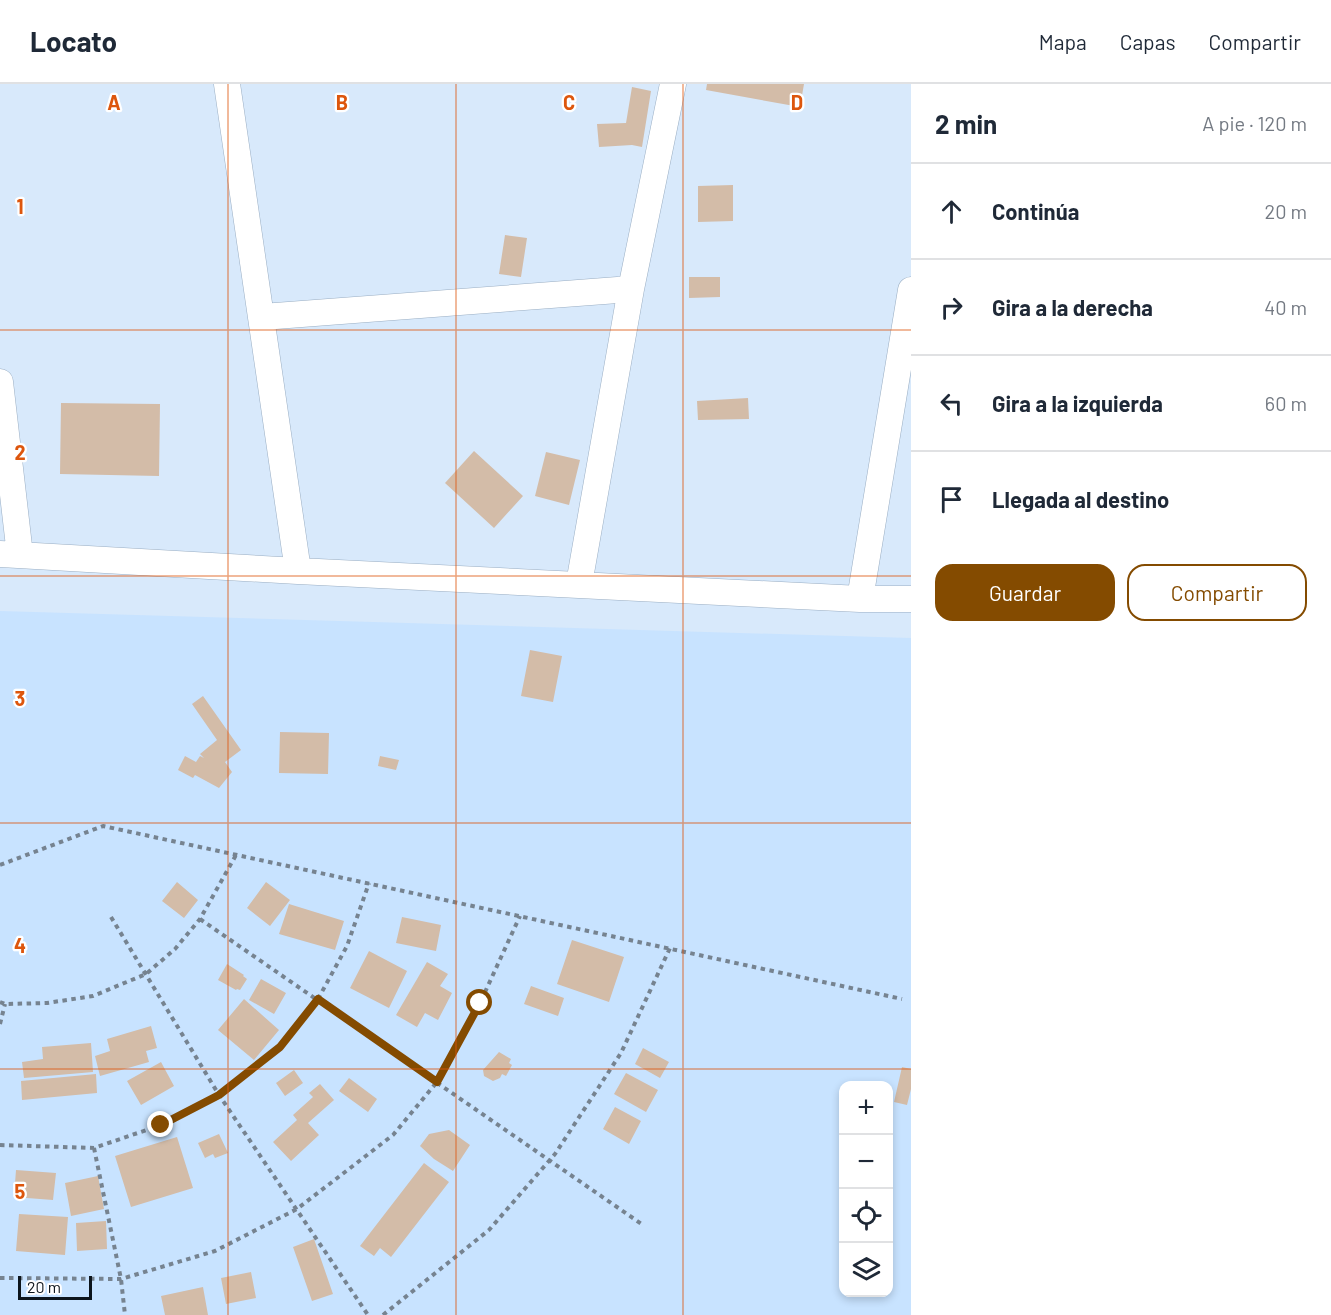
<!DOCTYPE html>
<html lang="es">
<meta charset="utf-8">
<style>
:root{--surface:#fff;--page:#f2f2f3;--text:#1f2937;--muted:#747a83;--line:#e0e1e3;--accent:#844b00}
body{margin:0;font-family:Barlow,sans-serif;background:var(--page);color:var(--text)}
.controls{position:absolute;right:18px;bottom:18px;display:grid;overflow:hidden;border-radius:12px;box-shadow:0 3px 9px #0003}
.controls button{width:54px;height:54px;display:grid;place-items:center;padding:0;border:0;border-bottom:2px solid var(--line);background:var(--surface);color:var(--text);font:30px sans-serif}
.scale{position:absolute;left:18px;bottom:15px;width:74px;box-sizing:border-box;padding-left:6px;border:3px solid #0d151c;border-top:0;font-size:16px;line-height:21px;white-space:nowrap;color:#0d151c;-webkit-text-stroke:4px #fff;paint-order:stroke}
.stop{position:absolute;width:18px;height:18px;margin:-14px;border:4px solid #844b00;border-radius:50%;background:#fff}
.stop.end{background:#844b00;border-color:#fff;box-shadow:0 2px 6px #0008}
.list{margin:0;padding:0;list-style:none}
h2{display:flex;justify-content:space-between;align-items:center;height:78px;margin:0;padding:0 24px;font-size:26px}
h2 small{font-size:20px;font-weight:400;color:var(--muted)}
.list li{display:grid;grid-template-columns:39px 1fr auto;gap:18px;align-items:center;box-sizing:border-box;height:96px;padding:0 24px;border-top:2px solid var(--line)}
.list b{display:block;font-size:22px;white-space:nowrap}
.list em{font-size:20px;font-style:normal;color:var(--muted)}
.actions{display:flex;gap:12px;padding:18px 24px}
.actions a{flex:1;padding:14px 0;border:2px solid var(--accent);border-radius:18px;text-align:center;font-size:21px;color:var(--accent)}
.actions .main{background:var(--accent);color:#fff}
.icon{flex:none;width:33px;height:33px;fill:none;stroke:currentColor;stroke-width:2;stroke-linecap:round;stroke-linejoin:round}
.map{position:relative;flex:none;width:911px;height:1231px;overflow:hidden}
header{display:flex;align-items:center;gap:36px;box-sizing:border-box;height:84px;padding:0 30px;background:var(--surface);border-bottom:2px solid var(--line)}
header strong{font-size:28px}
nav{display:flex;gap:33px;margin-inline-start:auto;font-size:21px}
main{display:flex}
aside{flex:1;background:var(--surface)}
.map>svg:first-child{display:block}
</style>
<header>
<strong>Locato</strong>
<nav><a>Mapa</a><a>Capas</a><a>Compartir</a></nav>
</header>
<main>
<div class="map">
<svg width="911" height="1231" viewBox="0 0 911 1231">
<rect width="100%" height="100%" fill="#d8e9fb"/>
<!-- built -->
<path fill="#c8e3ff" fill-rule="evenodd" d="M0,527L911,554V1231H0ZM844,1002H888V1208H844Z"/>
<!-- building -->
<path fill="#d3bca8" d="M707,0H804L800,23L706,6Z
M632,3L651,7L642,63L632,61L599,63L597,40L626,39Z
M733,101V137L698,138V102Z
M505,151L527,154L521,193L499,190Z
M689,193H720V213L689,214Z
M748,314L749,335L698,336L697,317Z
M61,319L160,320L159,392L60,390Z
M474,367L523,412L494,444L445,399Z
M546,368L580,376L569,421L535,412Z
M530,566L562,572L553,618L521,612Z
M203,612L241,666L225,678L232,688L219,704L195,691L193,694L178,686L185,672L196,678L200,672L204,674L200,670L217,656L192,620Z
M280,648L329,649L328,690L279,689Z
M380,672L399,676L396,686L378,682Z
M177,798L198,816L184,834L162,817Z
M266,798L290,816L270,842L247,824Z
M289,820L344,837L335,866L279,850Z
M402,833L441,841L436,867L396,859Z
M572,856L624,873L609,918L557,900Z
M369,867L407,887L389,924L350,904Z
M427,878L448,890L440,902L452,909L438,936L425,929L417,943L396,931Z
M227,880L244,891L243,892L247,895L240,906L237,905L236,906L218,896Z
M261,895L286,909L274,930L249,916Z
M531,902L564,914L558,932L524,920Z
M244,915L279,946L254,976L218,946Z
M151,942L157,964L146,967L149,978L100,992L95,972L110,967L107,955Z
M91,959L93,988L24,994L22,978L43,975L42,963Z
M643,964L669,978L660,994L635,980Z
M499,968L511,975L509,979L512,981L506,992L502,990L500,994L493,997L484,992L483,986Z
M161,978L174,1002L141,1021L127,997Z
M902,983L911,985V1005L907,1021L894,1018Z
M294,986L303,999L285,1012L276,999Z
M626,989L658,1006L646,1028L614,1010Z
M96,990L97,1009L22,1016L21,997Z
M349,994L377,1015L368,1028L339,1007Z
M320,1000L334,1016L308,1039L319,1051L291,1077L273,1058L297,1036L293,1031L313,1013L309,1009Z
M615,1023L641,1037L629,1060L603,1045Z
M449,1046L470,1061L453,1087L434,1075L420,1062L429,1050Z
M219,1050L228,1069L215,1074L213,1070L205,1074L198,1059Z
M177,1053L193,1104L131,1123L115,1072Z
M424,1079L449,1098L391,1173L380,1164L374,1172L360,1162Z
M16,1086L56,1089L53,1116L14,1113Z
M98,1092L104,1125L71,1132L65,1099Z
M19,1130L68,1133L65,1171L16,1167Z
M106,1137L107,1165L77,1167L76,1139Z
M314,1155L333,1210L312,1217L293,1163Z
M251,1188L256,1214L226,1220L221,1194Z
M203,1203L208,1231H165L161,1212Z"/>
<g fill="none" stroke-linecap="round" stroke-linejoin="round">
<defs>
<path id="street" d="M227,0L298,487
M262,233L631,205
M0,298L20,471
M0,470L298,487L860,515H911
M579,500L631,205L673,0
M860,515L911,206"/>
</defs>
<!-- street casing -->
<use href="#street" stroke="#9aaec3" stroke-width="27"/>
<!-- path -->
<path stroke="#768390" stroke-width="4" stroke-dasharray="4.5 4.5" stroke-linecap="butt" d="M0,781L103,742L902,915
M111,833L219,1011L368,1231
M200,835L643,1141
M0,918L5,920L47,919L93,912L146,890L175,865L200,835L236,771
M0,940L5,920
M0,1061L94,1064L161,1041L219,1011L280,963L318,915L347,862L369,799
M94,1064L121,1195L125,1231
M0,1194L121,1195L215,1167L297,1125L393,1051L437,998L480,919L520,832
M383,1231L489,1146L555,1070L621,969L670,864"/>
<!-- street -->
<use href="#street" stroke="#fff" stroke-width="26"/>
</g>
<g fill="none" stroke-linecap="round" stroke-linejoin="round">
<!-- route -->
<path stroke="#844b00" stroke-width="8" d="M161,1041L219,1011L280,963L318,915L437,998L480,919"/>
</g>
<!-- grid -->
<path fill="none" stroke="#dd560d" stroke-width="1.5" stroke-opacity="0.55" d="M228,0V1231M456,0V1231M683,0V1231M0,246H911M0,492H911M0,739H911M0,985H911"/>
<g font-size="20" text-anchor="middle" font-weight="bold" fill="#dd560d" stroke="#fff" stroke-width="4.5" stroke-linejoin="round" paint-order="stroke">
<text x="114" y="26">A</text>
<text x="342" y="26">B</text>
<text x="569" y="26">C</text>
<text x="797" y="26">D</text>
<text x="20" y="130">1</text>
<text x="20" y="376">2</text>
<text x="20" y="622">3</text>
<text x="20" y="869">4</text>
<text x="20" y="1115">5</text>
</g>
</svg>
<div class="controls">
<button>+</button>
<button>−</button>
<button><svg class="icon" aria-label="locate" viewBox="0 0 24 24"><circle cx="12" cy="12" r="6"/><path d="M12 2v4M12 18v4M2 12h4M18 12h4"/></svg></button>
<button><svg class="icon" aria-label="layers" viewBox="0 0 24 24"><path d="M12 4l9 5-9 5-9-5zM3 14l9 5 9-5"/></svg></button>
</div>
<div class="scale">20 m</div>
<div class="stop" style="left:480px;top:919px"></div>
<div class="stop end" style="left:161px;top:1041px"></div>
</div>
<aside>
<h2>2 min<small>A pie · 120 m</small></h2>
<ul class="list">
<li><svg class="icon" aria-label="ahead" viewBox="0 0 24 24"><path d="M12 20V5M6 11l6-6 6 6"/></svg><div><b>Continúa</b></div><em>20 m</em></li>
<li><svg class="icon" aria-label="right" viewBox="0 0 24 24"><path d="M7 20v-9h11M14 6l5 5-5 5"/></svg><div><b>Gira a la derecha</b></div><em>40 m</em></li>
<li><svg class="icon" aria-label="left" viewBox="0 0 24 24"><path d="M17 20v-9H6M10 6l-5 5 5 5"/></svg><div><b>Gira a la izquierda</b></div><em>60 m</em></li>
<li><svg class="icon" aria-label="arrive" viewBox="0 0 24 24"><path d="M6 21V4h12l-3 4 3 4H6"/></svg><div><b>Llegada al destino</b></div></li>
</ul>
<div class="actions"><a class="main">Guardar</a><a>Compartir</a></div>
</aside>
</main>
